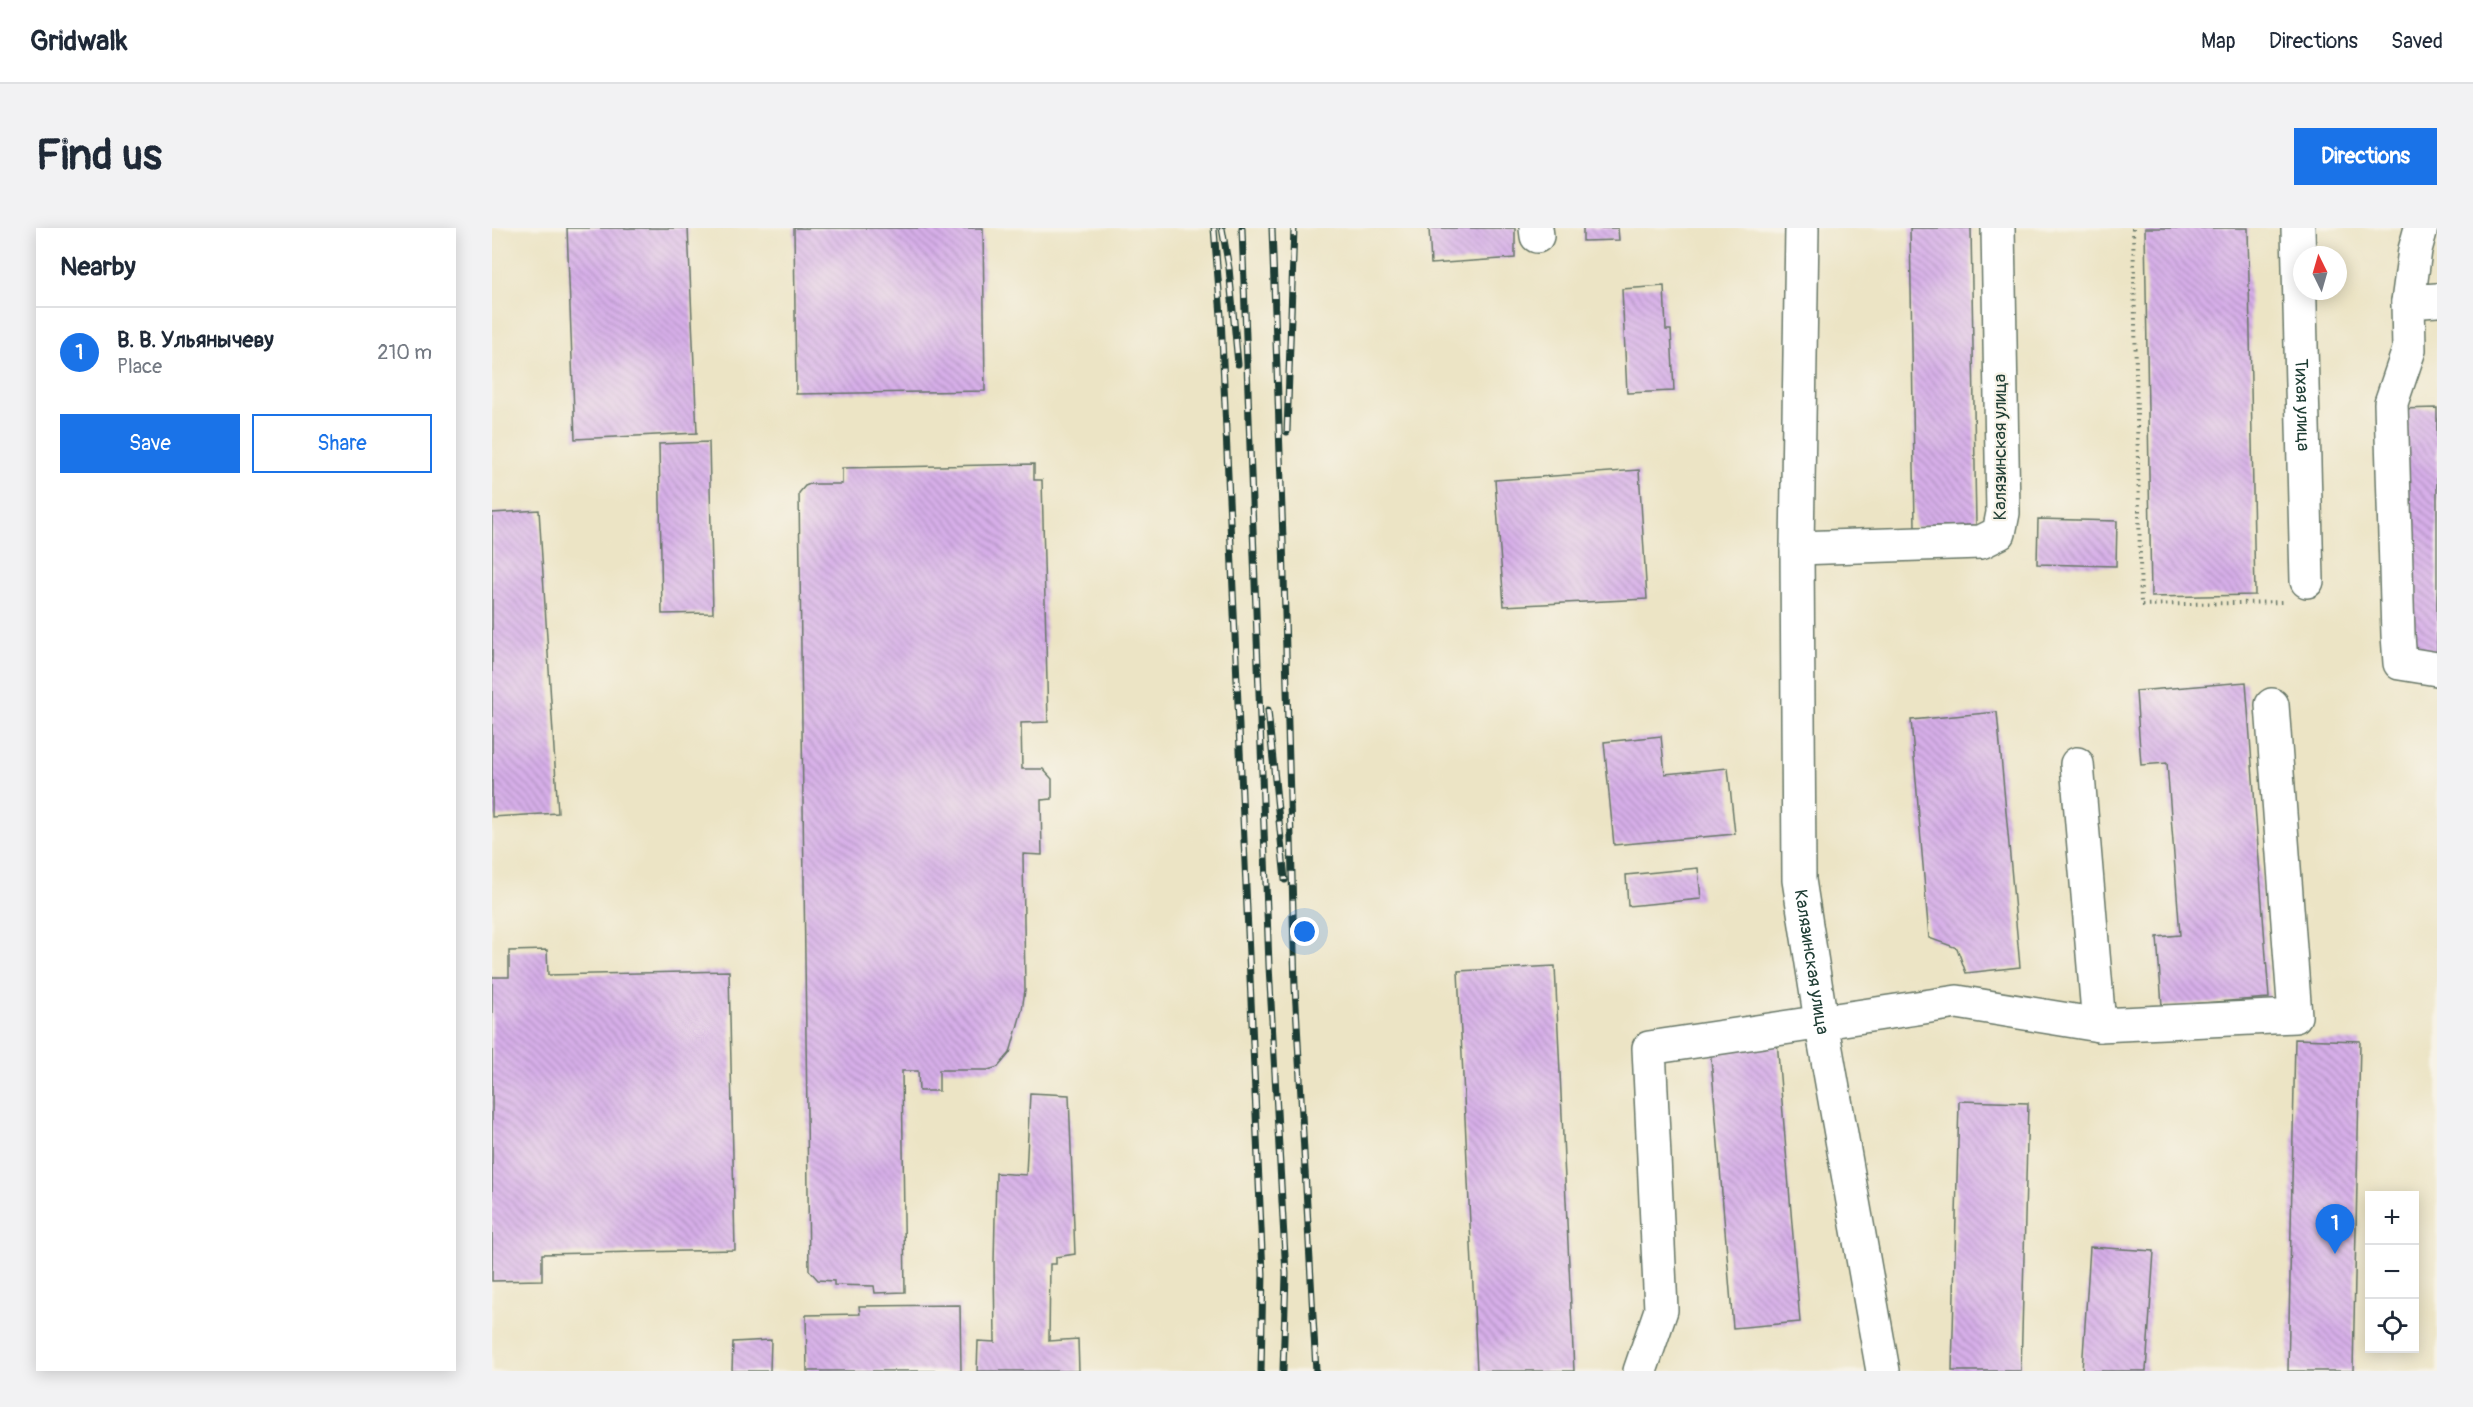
<!DOCTYPE html>
<meta charset="utf-8">
<style>
:root{--surface:#fff;--page:#f2f2f3;--text:#1f2937;--muted:#747a83;--line:#e0e1e3;--accent:#1a73e8}
body{margin:0;font-family:Pangolin,sans-serif;background:var(--page);color:var(--text)}
.controls{position:absolute;right:18px;bottom:18px;display:grid;overflow:hidden;border-radius:0px;box-shadow:0 3px 15px #0003}
.controls button{width:54px;height:54px;display:grid;place-items:center;padding:0;border:0;border-bottom:2px solid var(--line);background:var(--surface);color:var(--text);font:30px sans-serif}
.compass{position:absolute;left:1801px;top:18px;width:54px;height:54px;border-radius:50%;background:var(--surface);box-shadow:0 3px 15px #0003;rotate:355deg}
.you{position:absolute;left:813px;top:704px;width:21px;height:21px;margin:-15px;border:4px solid #fff;border-radius:50%;background:#1a73e8;box-shadow:0 0 0 9px #1a73e833}
.badge{display:grid;place-items:center;width:39px;height:39px;border-radius:50%;background:var(--accent);color:#fff;font-size:20px;font-weight:700}
.pin{position:absolute;translate:-50% -50px;filter:drop-shadow(0 2px 3px #0008)}
.pin::after{content:'';position:absolute;top:32px;width:21px;height:18px;background:inherit;clip-path:polygon(0 0,100% 0,50% 100%)}
.list{margin:0;padding:0;list-style:none}
h2{display:flex;justify-content:space-between;align-items:center;height:78px;margin:0;padding:0 24px;font-size:26px}
h2 small{font-size:20px;font-weight:400;color:var(--muted)}
.list li{display:grid;grid-template-columns:39px 1fr auto;gap:18px;align-items:center;box-sizing:border-box;height:90px;padding:0 24px;border-top:2px solid var(--line)}
.list b{display:block;font-size:22px;white-space:nowrap}
.list p{margin:0;font-size:20px;white-space:nowrap;color:var(--muted)}
.list em{font-size:20px;font-style:normal;color:var(--muted)}
.actions{display:flex;gap:12px;padding:18px 24px}
.actions a{flex:1;padding:14px 0;border:2px solid var(--accent);border-radius:0px;text-align:center;font-size:21px;color:var(--accent)}
.actions .main{background:var(--accent);color:#fff}
.icon{flex:none;width:33px;height:33px;fill:none;stroke:currentColor;stroke-width:2;stroke-linecap:round;stroke-linejoin:round}
.map{position:relative;flex:none;width:1945px;height:1143px;overflow:hidden;border-radius:0px}
header{display:flex;align-items:center;gap:36px;box-sizing:border-box;height:84px;padding:0 30px;background:var(--surface);border-bottom:2px solid var(--line)}
header strong{font-size:28px}
nav{display:flex;gap:33px;margin-inline-start:auto;font-size:21px}
.intro{display:flex;align-items:center;justify-content:space-between;box-sizing:border-box;height:144px;padding:0 36px}
h1{margin:0;font-size:42px}
.button{padding:15px 27px;border-radius:0px;background:var(--accent);color:#fff;font-size:21px;font-weight:700}
main{display:flex;gap:36px;padding:0 36px}
aside{flex:1;background:var(--surface);border-radius:0px;box-shadow:0 3px 15px #0003}
.map>svg:first-child{display:block}
</style>
<header>
<strong>Gridwalk</strong>
<nav><a>Map</a><a>Directions</a><a>Saved</a></nav>
</header>
<div class="intro"><h1>Find us</h1><a class="button">Directions</a></div>
<main>
<aside>
<h2>Nearby<small></small></h2>
<ul class="list">
<li><span class="badge">1</span><div><b>В. В. Ульянычеву</b><p>Place</p></div><em>210 m</em></li>
</ul>
<div class="actions"><a class="main">Save</a><a>Share</a></div>
</aside>
<div class="map">
<svg width="1945" height="1143" viewBox="0 0 1945 1143">
<defs>
<pattern id="building-back-hatch" width="6" height="6" patternUnits="userSpaceOnUse" patternTransform="scale(1.5)"><rect width="6" height="6" fill="#d7afe9"/><path d="M-1 5l2 2M0 0l6 6M5-1l2 2" fill="none" stroke="#ae90be"/></pattern>
</defs>
<rect width="100%" height="100%" fill="#f7f3e8"/>
<filter id="ink" filterUnits="userSpaceOnUse"><feTurbulence type="fractalNoise" baseFrequency=".0167" numOctaves="2"/><feDisplacementMap in="SourceGraphic" scale="12" xChannelSelector="R" yChannelSelector="G"/><feConvolveMatrix kernelMatrix="1 2 1 2 8 2 1 2 1" color-interpolation-filters="sRGB"/></filter>
<filter id="wash" filterUnits="userSpaceOnUse"><feTurbulence type="fractalNoise" baseFrequency=".008" numOctaves="4" result="noise"/><feDisplacementMap in="SourceGraphic" scale="24" xChannelSelector="R" yChannelSelector="G"/><feGaussianBlur stdDeviation="1.35" result="paint"/><feColorMatrix in="noise" values="0 0 0 0 0 0 0 0 0 0 0 0 0 0 0 0 0 1.4 0 .05"/><feComposite in="paint" operator="in"/></filter>
<g filter="url(#wash)">
<rect width="100%" height="100%" fill="#ece4c5"/>
<g id="blocks">
<!-- building -->
<path fill="url(#building-back-hatch)" d="M75,0H196L205,205L83,211Z
M302,0H491L493,163L304,166Z
M937,0H1023V30L939,36Z
M1091,0H1126L1127,12L1091,13Z
M1418,0H1479L1484,297L1423,299Z
M1653,0H1756L1763,367L1659,369Z
M1172,58L1174,102H1179L1182,163L1135,165L1130,61Z
M1945,180V424L1916,425L1907,181Z
M217,214L221,385L170,386L167,216Z
M542,236V252H550L556,494L529,495L530,541H551L560,551V571L549,572L550,627L531,626L533,762L530,782L518,825L506,839L496,842H447V863H427L426,843H410L413,1064L383,1065L382,1058L342,1057V1053L326,1052L317,1042L307,265L313,258L318,256H350V240Z
M1147,242L1155,371L1012,378L1003,252Z
M47,282L66,585L0,589V285Z
M1546,291L1625,293L1624,338L1545,336Z
M1754,454L1777,770L1670,778L1665,709L1688,707L1675,535L1649,537L1644,463Z
M1505,484L1528,739L1474,745L1465,720L1437,710L1419,492Z
M1169,508L1173,546L1236,540L1243,606L1122,617L1112,514Z
M1206,640L1209,671L1136,678L1134,647Z
M55,722L56,747L237,743L243,1022L50,1026V1052L0,1053V749H17V723Z
M1063,738L1082,1143H985L966,743Z
M1284,800L1308,1094L1241,1100L1217,806Z
M1803,811L1868,813L1861,1143H1796Z
M538,865L577,867L583,1026L564,1029V1036H558L557,1113L586,1111L587,1143H485L486,1113L503,1114L502,1035L504,945L534,947Z
M1467,873L1536,875L1529,1143H1460Z
M1598,1019L1662,1023L1654,1143H1590Z
M468,1077L469,1143H315L314,1087L368,1086L367,1078Z
M279,1112L278,1143H240L241,1114Z"/>
</g>
</g>
<g filter="url(#ink)">
<use href="#blocks" fill-opacity="0" stroke="#677767" stroke-width="1.5"/>
<g fill="none" stroke-linecap="round" stroke-linejoin="round">
<defs>
<g id="minor">
<path d="M1044,0L1045,8"/>
<path id="s1" d="M1310,0L1305,320L1307,652L1329,793L1391,1143"/>
<path id="s2" d="M1806,0L1815,353"/>
<path d="M1929,0L1923,22L1916,74L1917,122L1899,175L1906,407L1908,435L1945,441"/>
<path d="M1916,74L1945,72"/>
<path d="M1305,320L1489,314L1507,305L1511,285L1506,0"/>
<path d="M1585,536L1607,797"/>
<path d="M1148,1143L1169,1082L1157,820L1465,774L1607,797L1803,788L1780,477"/>
</g>
</defs>
<!-- minor casing -->
<use href="#minor" stroke="#677767" stroke-width="36"/>
<!-- path -->
<path stroke="#677767" stroke-width="4" stroke-dasharray="1.5 4.5" stroke-linecap="butt" d="M1641,0L1649,377L1791,374"/>
<!-- minor -->
<use href="#minor" stroke="#fff" stroke-width="33"/>
<defs>
<path id="rail" d="M722,0L729,88L771,1046L769,1143
M730,0L737,40L746,136
M750,0L777,738L794,1046L791,1143
M780,0L791,311L803,759L824,1143
M795,204L802,0
M776,482L793,652"/>
</defs>
<!-- rail casing -->
<use href="#rail" stroke="#1f3d34" stroke-width="7"/>
<!-- rail -->
<use href="#rail" stroke="#f7f3e8" stroke-width="4.5" stroke-dasharray="14" stroke-linecap="butt"/>
</g>
</g>
<g text-anchor="middle" stroke-width="4.5" stroke-linejoin="round" paint-order="stroke">
<!-- street labels -->
<g font-size="18" fill="#1f3d34" stroke="#f7f3e8">
<text dy="6" stroke="none"><textPath href="#s2" startOffset="177">Тихая улица</textPath></text>
<text transform="translate(1508 219) rotate(-90)" y="6">Калязинская улица</text>
<text dy="6" stroke="none"><textPath href="#s1" startOffset="735">Калязинская улица</textPath></text>
</g>
</g>
</svg>
<div class="controls">
<button>+</button>
<button>−</button>
<button><svg class="icon" aria-label="locate" viewBox="0 0 24 24"><circle cx="12" cy="12" r="6"/><path d="M12 2v4M12 18v4M2 12h4M18 12h4"/></svg></button>
</div>
<svg class="compass" viewBox="-18 -18 36 36"><path d="M0-13l5 13h-10z" fill="#e53935"/><path d="M0 13l5-13h-10z" fill="#747a83"/></svg>
<div class="you"></div>
<div class="pin badge" style="left:1843px;top:1026px">1</div>
</div>
</main>
